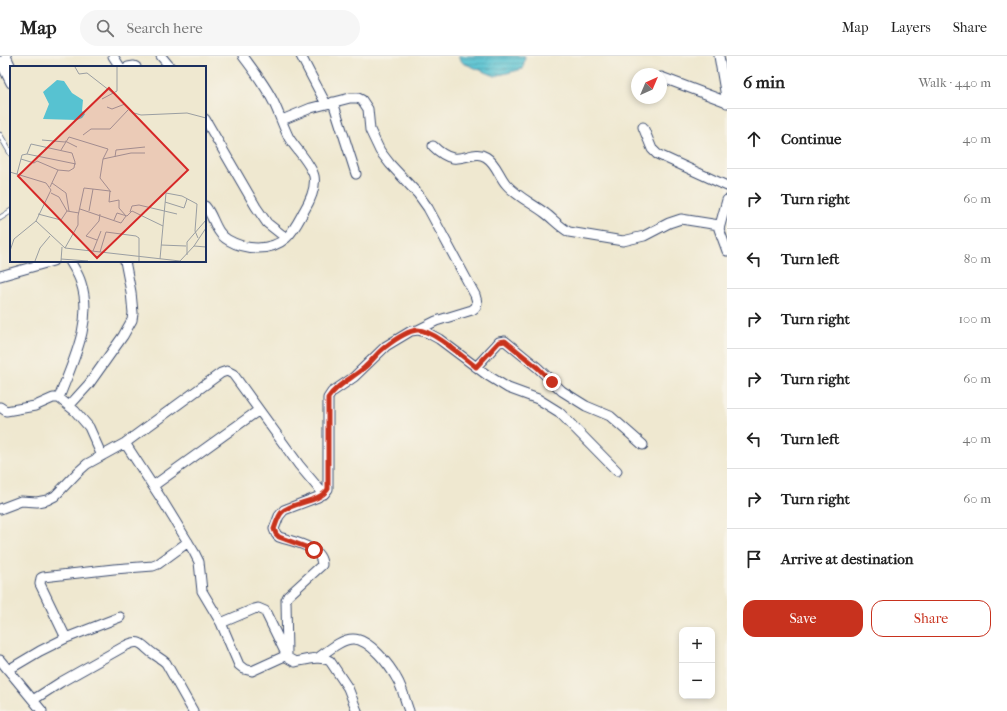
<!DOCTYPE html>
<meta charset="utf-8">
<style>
:root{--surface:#fff;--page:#f6f6f6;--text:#222;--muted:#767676;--line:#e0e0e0;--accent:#c8321e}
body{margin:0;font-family:"IM FELL French Canon",serif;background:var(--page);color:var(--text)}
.controls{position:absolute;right:12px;bottom:12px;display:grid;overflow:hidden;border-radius:8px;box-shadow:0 2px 6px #0003}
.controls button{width:36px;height:36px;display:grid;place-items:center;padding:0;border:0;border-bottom:1px solid var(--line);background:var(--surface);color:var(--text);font:20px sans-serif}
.compass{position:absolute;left:631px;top:12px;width:36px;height:36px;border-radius:50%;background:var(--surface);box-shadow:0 2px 6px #0003;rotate:44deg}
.stop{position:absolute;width:12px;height:12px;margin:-9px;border:3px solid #c8321e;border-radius:50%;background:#fff}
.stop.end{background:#c8321e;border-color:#fff;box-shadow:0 1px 4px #0008}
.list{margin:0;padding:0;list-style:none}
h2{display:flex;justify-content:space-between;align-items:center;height:52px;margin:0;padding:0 16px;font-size:17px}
h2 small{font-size:13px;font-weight:400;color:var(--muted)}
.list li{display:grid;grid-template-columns:26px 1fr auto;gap:12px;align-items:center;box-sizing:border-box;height:60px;padding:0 16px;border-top:1px solid var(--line)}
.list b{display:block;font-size:15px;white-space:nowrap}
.list em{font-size:13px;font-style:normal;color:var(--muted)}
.actions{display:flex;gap:8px;padding:12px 16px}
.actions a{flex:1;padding:9px 0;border:1px solid var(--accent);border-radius:12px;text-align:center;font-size:14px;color:var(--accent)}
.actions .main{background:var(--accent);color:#fff}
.icon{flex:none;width:22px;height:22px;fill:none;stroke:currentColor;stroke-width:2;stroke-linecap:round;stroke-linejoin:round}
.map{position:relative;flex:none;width:727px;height:655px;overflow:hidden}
header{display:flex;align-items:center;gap:24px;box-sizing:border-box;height:56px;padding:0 20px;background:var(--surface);border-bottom:1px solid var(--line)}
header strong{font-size:19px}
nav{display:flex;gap:22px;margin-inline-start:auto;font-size:14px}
.search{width:280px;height:36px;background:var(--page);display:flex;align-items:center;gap:10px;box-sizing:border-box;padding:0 14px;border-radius:22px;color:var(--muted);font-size:15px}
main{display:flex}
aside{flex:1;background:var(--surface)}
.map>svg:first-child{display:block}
</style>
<header>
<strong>Map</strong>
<div class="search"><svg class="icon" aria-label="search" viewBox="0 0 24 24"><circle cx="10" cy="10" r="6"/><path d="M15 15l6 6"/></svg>Search here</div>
<nav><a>Map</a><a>Layers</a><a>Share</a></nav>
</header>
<main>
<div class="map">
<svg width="727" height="655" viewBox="0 0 727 655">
<defs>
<pattern id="water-rules" width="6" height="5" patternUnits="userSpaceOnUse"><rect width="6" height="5" fill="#57c2d1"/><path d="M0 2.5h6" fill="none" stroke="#479ead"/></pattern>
</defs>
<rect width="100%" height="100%" fill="#f7f3e8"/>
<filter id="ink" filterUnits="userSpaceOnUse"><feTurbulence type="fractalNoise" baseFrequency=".025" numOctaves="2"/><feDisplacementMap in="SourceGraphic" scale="8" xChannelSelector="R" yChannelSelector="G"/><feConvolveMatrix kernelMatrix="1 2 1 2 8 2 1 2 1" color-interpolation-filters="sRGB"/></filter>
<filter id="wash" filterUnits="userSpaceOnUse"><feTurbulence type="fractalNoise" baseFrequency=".012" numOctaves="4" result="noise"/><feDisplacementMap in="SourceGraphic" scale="16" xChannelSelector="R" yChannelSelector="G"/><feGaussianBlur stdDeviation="0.9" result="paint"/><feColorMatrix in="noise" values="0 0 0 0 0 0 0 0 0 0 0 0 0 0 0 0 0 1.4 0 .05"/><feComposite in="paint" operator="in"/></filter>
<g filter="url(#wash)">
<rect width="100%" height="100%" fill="#efe8d0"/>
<!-- water -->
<path fill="url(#water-rules)" stroke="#397898" d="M458,0H525L523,13L495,20L463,7Z"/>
</g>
<g filter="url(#ink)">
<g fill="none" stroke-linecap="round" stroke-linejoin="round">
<defs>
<path id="service" d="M0,79L11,98
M0,162L11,155"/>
<path id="minor" d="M6,0L11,11
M113,0L120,11
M161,0L170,11
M301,0L326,48
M719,0L727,47
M0,5L11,27
M128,11L134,10L136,11
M661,21L727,46
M333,46L356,118
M205,63L256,151L267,167L286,182
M282,64L311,52L350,42H358L362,44L368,53L370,74L380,95L390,108L418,138L428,152L475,239C477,245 479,250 472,254L436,265L418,274
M643,71L652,93L657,98L727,130
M433,90C459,116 470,91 486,101C496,107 499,120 506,128C516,140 533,148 545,157C553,163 560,171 569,176L623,185L644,180L669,167L681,163L719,169
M727,144L719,173L727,195
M205,150C214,160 215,177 228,184C245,194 270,196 286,182C294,175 299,164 304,155C310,145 316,131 314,120C311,108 296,93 289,82C283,70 279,57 273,45C265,29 254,15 243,0
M0,220L53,205
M476,311L499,286L505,285L538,312L562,335L586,350L610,360L643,389
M59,342C72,307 94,265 81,227C79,219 74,212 70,205
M69,350L89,328L123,280L132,264L133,257L131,236L125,205
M0,351L6,355L35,350L53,342H59L75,355L89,371L102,400
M153,430L259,354
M320,439L324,438L328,433V342L332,336L354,321L386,290L411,275L418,274L428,277L439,283L487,319L508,332L538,343L559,356L617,415
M0,453L21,445L37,446L47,444L55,440L78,416L87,408L125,387L221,317L227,315L233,318L299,409L320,434V439L318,441L284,454L279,460L274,473L276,478L279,481C293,486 322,490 322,509L288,540L286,544L287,599L252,615L244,613L239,609L221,567L202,535L199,506L194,496L164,447L125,387
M221,567L254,553L258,552L265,555L288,602L295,606C306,604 320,599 330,605L348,632L357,655
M66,582L40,528L41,522L43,521L114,513L153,510L158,508L188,486
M318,602C328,595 341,583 353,583C370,583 390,610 397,623C403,633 405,645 409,655
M0,604L42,655
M8,614L40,595L66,582L120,561
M33,644L61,626L125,590C142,581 142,591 155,599C159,602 162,603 166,607L193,655"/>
</defs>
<!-- service casing -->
<use href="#service" stroke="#3b4b6f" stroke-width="6"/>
<!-- minor casing -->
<use href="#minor" stroke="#3b4b6f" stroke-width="11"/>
<!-- service -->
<use href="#service" stroke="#fff" stroke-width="4.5"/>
<!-- minor -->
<use href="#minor" stroke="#fff" stroke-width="9"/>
</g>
</g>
<g fill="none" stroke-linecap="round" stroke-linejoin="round" filter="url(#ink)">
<!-- route -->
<path stroke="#c8321e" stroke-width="5" d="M314,494L279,481L276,478L274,473C276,468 278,460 282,456C291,446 319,447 328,433V342C336,329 353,322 365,311C372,305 377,297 385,291C393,285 406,275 417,274C432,273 463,301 476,311L499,286L505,285L538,312L552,326"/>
</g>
<!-- overview -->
<g transform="translate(10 10)">
<rect width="196" height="196" fill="#efe8d0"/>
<path d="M47,14L54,15L62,27L73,34L72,45L75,48L72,52L67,54L33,53L39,38L33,26Z" fill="#57c2d1"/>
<path fill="none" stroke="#9a9ea2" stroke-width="1" d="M65,1L69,8L77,7L104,28L124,47L131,49L177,47L196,52M92,33L107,25V1M97,41L102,43L115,38M73,69L81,63H100L118,44M32,74L55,76M55,75L67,81M51,84L59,71L98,83L93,93M17,88L66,98M105,91L106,84L135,81M11,93L24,97L27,95L48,104M0,106L36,117L41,124L26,155L4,173L0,185M7,108L12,89L17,88L21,78L62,87L65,96L64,102L59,105L48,104L40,121M42,117L56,127L59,145M101,126L90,112L93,93L121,87H135M41,127L49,131L57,145M155,136L174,142L177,133M79,145L83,123M120,146L122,140L129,139L167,148M28,148L51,154L57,145L69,147M104,154L107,147L117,150L122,145L153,160M26,155L55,182L170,195L184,180L196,162M87,174L76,170L89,155L90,148M151,179L176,180M184,180L196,181M55,182L68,159V150L74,122L100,125L99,136L109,134V142L116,150L111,157L70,143M83,185L91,165M90,186L96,166L126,170L129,172V195M177,189V176L196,154M51,193L78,195M150,193L156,127L172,130L187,138L185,165L188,172M25,195L30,182L40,170M51,195L52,181"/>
<path fill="#d62828" fill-opacity="0.15" stroke="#d62828" stroke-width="2" d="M99,22L178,104L87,192L8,110Z"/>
<rect width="196" height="196" fill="none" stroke="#1b2f5e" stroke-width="2"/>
</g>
</svg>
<div class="controls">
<button>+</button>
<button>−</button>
</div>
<svg class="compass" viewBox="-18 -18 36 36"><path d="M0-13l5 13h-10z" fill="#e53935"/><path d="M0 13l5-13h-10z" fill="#767676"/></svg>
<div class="stop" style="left:314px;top:494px"></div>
<div class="stop end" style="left:552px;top:326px"></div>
</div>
<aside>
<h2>6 min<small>Walk · 440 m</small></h2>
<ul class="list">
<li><svg class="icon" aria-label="ahead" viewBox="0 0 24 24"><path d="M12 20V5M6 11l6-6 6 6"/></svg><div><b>Continue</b></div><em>40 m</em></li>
<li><svg class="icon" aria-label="right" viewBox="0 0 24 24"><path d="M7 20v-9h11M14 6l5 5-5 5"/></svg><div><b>Turn right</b></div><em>60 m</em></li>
<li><svg class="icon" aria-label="left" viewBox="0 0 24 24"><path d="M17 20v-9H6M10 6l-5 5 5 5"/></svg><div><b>Turn left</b></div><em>80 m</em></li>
<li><svg class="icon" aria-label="right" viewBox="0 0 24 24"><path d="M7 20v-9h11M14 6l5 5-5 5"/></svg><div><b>Turn right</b></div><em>100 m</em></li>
<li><svg class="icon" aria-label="right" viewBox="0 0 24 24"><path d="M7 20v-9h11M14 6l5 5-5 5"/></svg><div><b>Turn right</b></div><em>60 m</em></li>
<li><svg class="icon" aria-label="left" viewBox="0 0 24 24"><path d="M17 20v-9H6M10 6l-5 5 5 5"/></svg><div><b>Turn left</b></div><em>40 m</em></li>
<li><svg class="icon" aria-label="right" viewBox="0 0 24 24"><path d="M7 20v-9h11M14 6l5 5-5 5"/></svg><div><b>Turn right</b></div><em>60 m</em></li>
<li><svg class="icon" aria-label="arrive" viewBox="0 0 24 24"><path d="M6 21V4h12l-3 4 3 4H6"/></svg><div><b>Arrive at destination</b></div></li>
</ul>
<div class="actions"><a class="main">Save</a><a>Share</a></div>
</aside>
</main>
